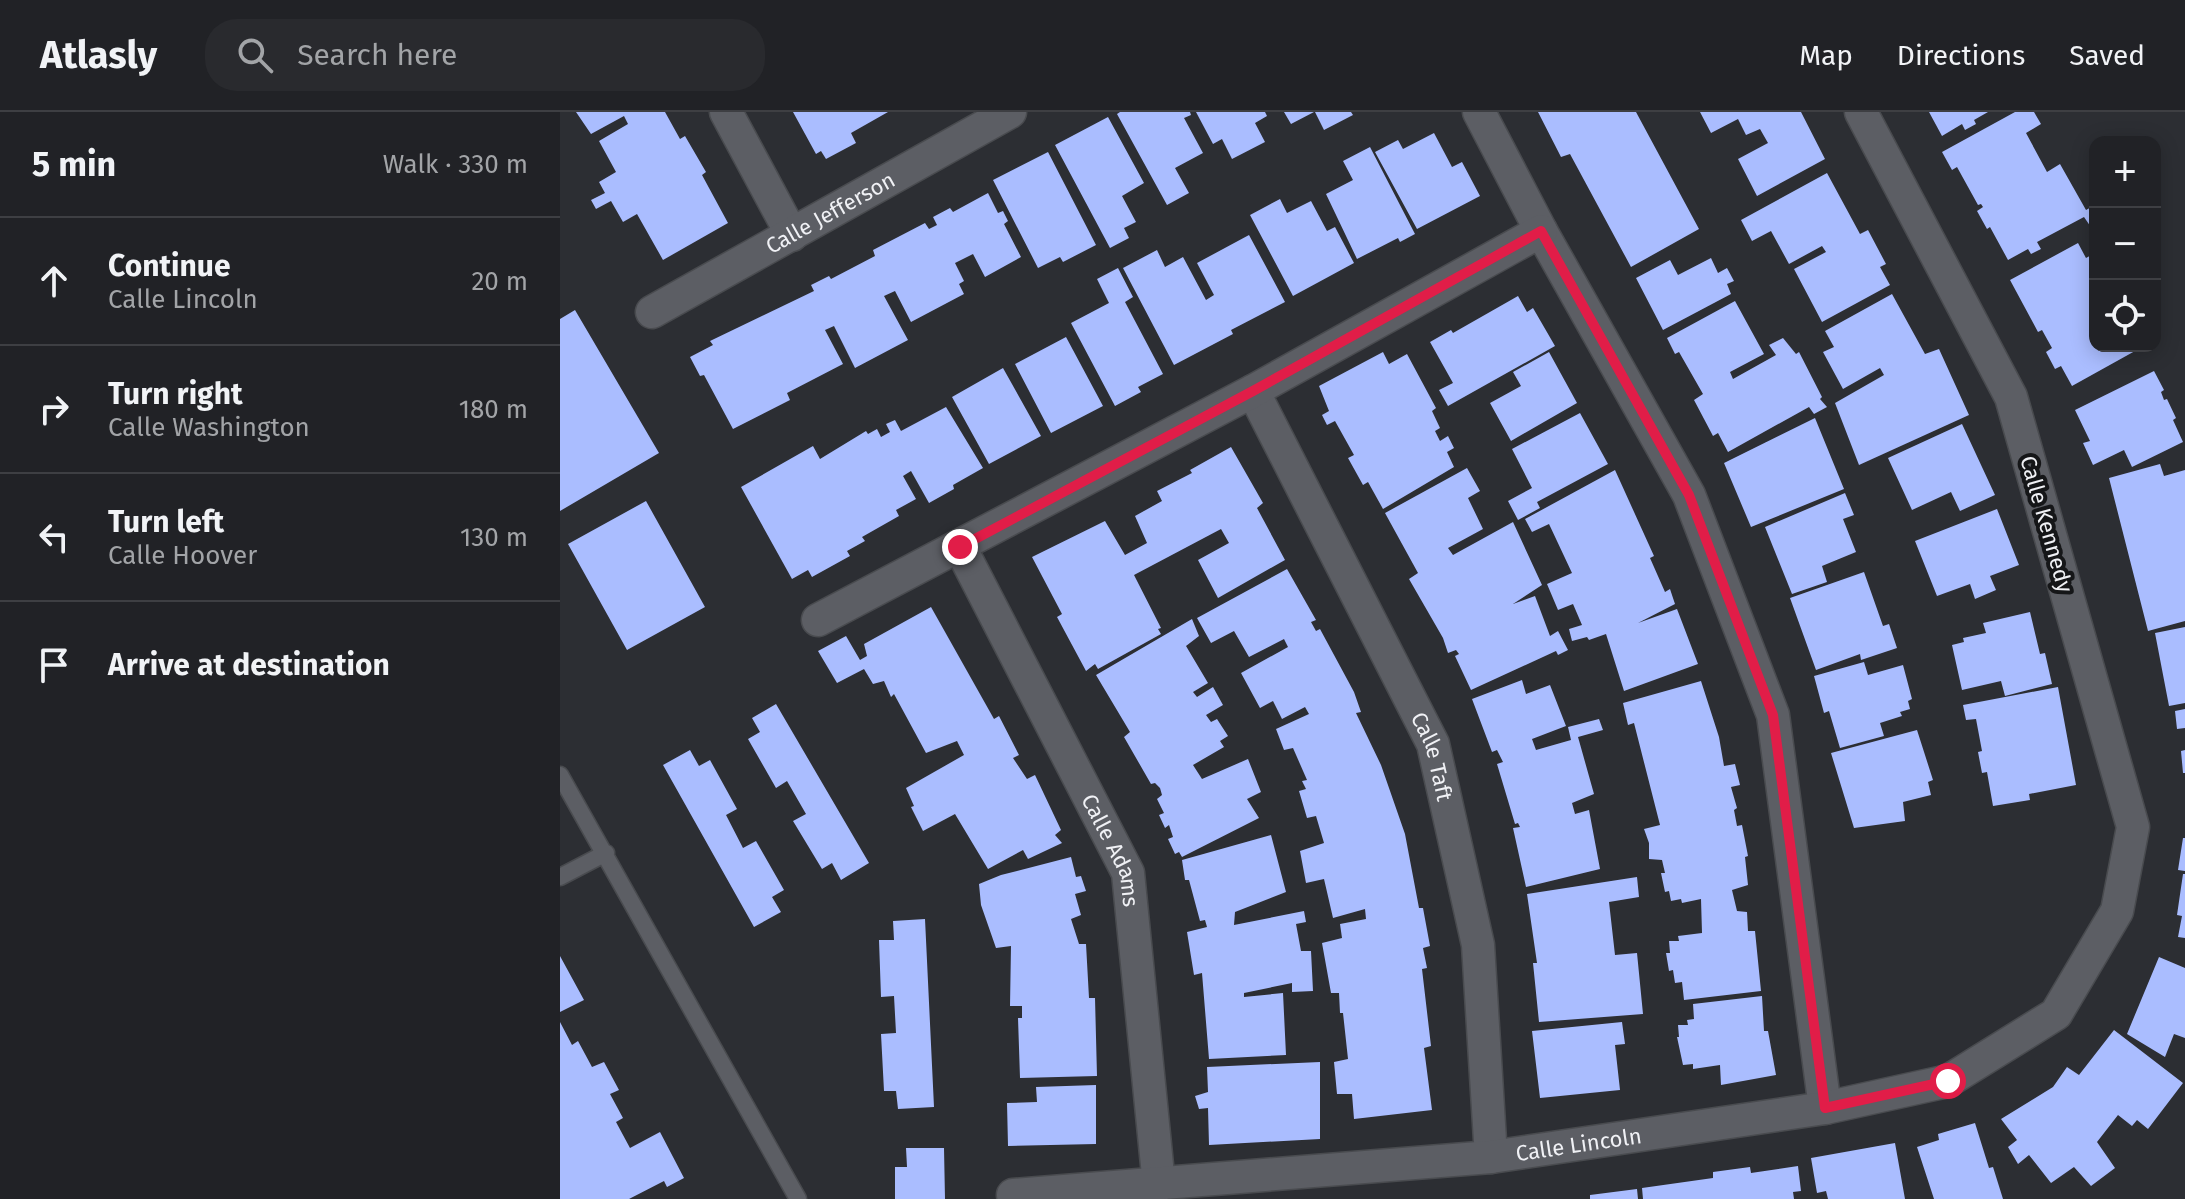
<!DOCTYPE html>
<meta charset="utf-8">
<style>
:root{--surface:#212226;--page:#292a2e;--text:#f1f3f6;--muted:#a2a4a7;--line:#3e3f43}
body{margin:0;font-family:"Fira Sans",sans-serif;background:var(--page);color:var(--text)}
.controls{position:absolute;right:24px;top:24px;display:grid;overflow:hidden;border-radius:16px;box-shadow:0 4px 20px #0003}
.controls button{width:72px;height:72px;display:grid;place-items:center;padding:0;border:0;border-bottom:2px solid var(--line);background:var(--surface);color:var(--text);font:40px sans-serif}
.stop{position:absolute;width:24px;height:24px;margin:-18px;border:6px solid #e11d48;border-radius:50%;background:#fff}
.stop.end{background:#e11d48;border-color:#fff;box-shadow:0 2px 8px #0008}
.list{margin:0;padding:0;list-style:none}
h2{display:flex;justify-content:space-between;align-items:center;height:104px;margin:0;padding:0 32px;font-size:34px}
h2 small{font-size:26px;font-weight:400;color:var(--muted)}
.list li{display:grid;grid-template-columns:52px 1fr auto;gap:24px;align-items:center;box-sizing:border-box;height:128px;padding:0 32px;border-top:2px solid var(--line)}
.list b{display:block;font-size:30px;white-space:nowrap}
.list p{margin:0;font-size:26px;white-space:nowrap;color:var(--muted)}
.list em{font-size:26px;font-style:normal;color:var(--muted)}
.icon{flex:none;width:44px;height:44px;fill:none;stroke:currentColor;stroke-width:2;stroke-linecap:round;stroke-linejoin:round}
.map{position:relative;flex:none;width:1625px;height:1087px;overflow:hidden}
header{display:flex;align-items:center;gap:48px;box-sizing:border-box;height:112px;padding:0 40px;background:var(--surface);border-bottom:2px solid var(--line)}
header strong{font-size:38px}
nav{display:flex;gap:44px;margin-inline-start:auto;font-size:28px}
.search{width:560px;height:72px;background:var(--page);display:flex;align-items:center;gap:20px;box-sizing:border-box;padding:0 28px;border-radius:32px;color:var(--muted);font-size:30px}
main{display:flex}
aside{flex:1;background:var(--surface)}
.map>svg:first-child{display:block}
</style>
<header>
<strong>Atlasly</strong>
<div class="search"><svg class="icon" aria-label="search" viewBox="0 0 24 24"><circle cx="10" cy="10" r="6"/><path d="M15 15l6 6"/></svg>Search here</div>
<nav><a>Map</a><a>Directions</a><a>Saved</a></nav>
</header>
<main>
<aside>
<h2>5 min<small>Walk · 330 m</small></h2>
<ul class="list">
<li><svg class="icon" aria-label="ahead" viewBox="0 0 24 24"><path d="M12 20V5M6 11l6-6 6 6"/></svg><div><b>Continue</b><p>Calle Lincoln</p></div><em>20 m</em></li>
<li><svg class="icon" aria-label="right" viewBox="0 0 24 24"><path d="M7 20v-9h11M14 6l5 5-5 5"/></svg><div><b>Turn right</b><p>Calle Washington</p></div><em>180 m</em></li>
<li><svg class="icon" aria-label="left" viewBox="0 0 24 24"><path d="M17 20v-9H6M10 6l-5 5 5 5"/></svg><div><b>Turn left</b><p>Calle Hoover</p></div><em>130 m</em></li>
<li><svg class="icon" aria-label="arrive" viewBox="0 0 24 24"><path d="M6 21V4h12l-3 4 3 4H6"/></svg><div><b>Arrive at destination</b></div></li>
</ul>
</aside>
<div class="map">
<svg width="1625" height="1087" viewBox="0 0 1625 1087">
<rect width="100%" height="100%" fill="#2c2e33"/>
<!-- building -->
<path fill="#aabdff" d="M16,0H105L120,27L125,24L146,60L142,63L168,111L103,148L77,102L63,110L51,89L36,97L31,88L45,81L39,70L56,60L39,29L68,12L64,4L31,22Z
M233,0H328L291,21L296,31L266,47L261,39L256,42Z
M560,0H630L631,3L624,6L643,41L615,56L629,81L607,93L557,2Z
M636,0H705L707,4L695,11L705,30L672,47L662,27L653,32Z
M724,0H754L731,12Z
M755,0H791L793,3L764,18Z
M978,0H1076L1139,117L1071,155L1010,42L1001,45Z
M1140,0H1241L1265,47L1197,84L1178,47L1208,31L1200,17L1186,23L1178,7L1151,21Z
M1369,0H1428L1414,8L1416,12L1405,18L1402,12L1382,24Z
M1455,0H1474L1481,12L1466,21L1487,60L1500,52L1526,98L1535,93V121L1524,105L1477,130L1481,137L1471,142L1468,137L1448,148L1430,115L1427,117L1417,99L1423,95L1421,92L1418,93L1397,55L1392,58L1382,40Z
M548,5L584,71L562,84L576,110L564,116L569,126L550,136L495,33Z
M874,21L892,55L902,50L920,84L857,117L815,40L838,28L843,37Z
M810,35L855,122L840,130L838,126L797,147L766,82L793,68L783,49Z
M488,40L536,133L503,150L500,145L478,156L433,68Z
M1267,61L1300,122L1308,118L1326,152L1320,155L1330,173L1262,210L1234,157L1266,140L1262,134L1229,152L1211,119L1192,129L1181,108Z
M428,81L438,101L443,99L448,109L444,112L461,145L425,165L413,142L395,151L404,169L399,172L404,182L351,210L335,179L324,184L348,228L295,256L274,214L265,218L283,252L227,281L230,288L173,317L144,263L140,264L130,245L153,233L150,229L254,179L251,173L269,164L271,167L315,144L313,138L365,111L369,117L377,113L373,105L390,96L393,100Z
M720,87L727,101L751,89L767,119L775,115L794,151L733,184L690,103Z
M689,123L725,190L671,218L673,222L614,253L563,156L597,138L605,155L623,145L646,188L654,183L637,151Z
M1518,131L1526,146L1535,141V234H1584L1512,274L1501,254L1495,257L1486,240L1492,236L1482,218L1478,220L1450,168Z
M1151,146L1158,161L1167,156L1174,169L1167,172L1171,182L1103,218L1076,166L1110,148L1118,163Z
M558,156L573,185L565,190L603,262L578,275L581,280L555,294L511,211L549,191L537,167Z
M1332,182L1365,242L1379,237L1409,303L1299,353L1275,291L1324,263L1320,256L1283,277L1263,240L1274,235L1265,219Z
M958,184L967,200L973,196L995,234L888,294L879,278L893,271L870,230L891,218L893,221Z
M1175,189L1204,242L1170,260L1173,267L1216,243L1209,233L1223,226L1236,242L1239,240L1262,285L1260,287L1267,295L1254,302L1249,295L1168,340L1158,321L1153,324L1134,288L1143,282L1119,240L1115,242L1107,226Z
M15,198L99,341L0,399V207Z
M506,225L543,294L491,321L455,252Z
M823,240L829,252L847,242L876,296L872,299L880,316L875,319L880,329L888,324L894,336L887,340L894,355L823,397L808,370L803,373L788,346L794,343L775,309L767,313L762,303L769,299L759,274Z
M989,240L1017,291L951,329L930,291L961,274L953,260Z
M443,256L481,324L429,352L392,285Z
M1594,259L1604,278L1601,280L1604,288L1607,287L1616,306L1613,308L1623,330L1572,355L1564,338L1533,353L1523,331L1530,329L1515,298Z
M386,295L423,356L393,373L394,377L369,391L351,359L343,364L356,387L336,398L339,404L302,425L305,429L287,439L290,444L252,465L248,458L232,467L181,375L253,334L260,347L306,319L308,322L317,317L321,325L330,320L326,312L335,308L341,319Z
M1020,301L1048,352L977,390L980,396L958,408L948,389L972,376L952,337Z
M1255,306L1284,377L1191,415L1164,351Z
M1402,312L1435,383L1400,399L1391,380L1352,398L1328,346Z
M671,335L703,391L697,396L725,448L658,486L638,448L669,431L661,417L574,463L601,516L598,517L601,522L538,557L535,552L526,559L497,505L502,502L472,445L545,409L565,443L587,431L575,404L602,389L597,379L632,361L630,358Z
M1600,352L1604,364L1625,358V509L1588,519L1549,366Z
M907,356L920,379L908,386L923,417L888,436L893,443L953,410L982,473L953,492L975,484L990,524L998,519L1008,538L998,543L996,539L911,578L895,544L899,542L896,538L888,541L883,526L849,467L858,461L825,401Z
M1055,358L1094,444L1090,446L1105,480L1110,477L1115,492L1078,511L1117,497L1138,552L1064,579L1046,522L1029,528L1027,525L1012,529L1009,517L1022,513L1013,492L998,498L987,472L1012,461L989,412L972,420L965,407Z
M1285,381L1294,403L1283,407L1296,440L1262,454L1267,470L1232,482L1205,415Z
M86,389L145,495L67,538L8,432Z
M1437,397L1459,453L1430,464L1436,478L1415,487L1410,472L1377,484L1355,429Z
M727,457L756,508L751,510L756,519L760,517L794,580L801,600L796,601L821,653L845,722L859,796H863L870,834L863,836L867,856L862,857L871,934L864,936L872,998L794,1007L792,982H777L774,950L788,947L783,901H780L779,881H771L762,831L782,826L780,812L806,807L805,797L773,806L764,767L746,771L740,739L764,731L756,704L747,706L739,679L746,677L742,669L747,668L733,636L724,638L716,617L749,602L745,595L722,607L713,589L700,596L681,561L728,535L724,527L689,545L674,519L651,531L637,506Z
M1304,460L1323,514L1329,512L1337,536L1301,548L1300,542L1256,558L1230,486Z
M371,495L434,607L439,604L459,643L453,646L467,667L475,663L501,718L495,723L502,731L468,747L463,738L428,757L395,702L363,719L351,695L354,694L346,676L404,643L397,629L366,641L334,582L331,585L324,569L313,572L304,557L277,571L258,539L286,524L300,548L307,544L304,532Z
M1470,500L1480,542L1485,541L1492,572L1445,584L1441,569L1402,578L1392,533L1404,530L1403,526L1426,521L1423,511Z
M632,507L639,524L626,534L648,571L633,580L637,585L653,575L663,593L646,603L651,610L657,607L668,624L660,629L664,635L633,653L642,667L688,647L701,680L687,687L699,706L622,745L619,740L615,742L608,727L613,725L609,713L605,716L599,703L604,701L597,687L602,683L600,676L595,671L591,672L564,625L570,620L536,563Z
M1625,515V591L1609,594L1595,521Z
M1304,550L1308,563L1343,553L1352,587L1348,589L1350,597L1340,600L1342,604L1320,611L1324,624L1280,636L1269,599L1264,601L1254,564Z
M962,568L966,582L990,573L1006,614L972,627L976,638L1011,628L1008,615L1039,607L1043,618L1018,625L1034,682L1012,691L1015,702L1029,698L1040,757L966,775L953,716L960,715L958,711L955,712L937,652L943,650L937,638L932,640L912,587Z
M1141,569L1159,625L1164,654L1175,652L1180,673L1171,675L1177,696L1174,698L1177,714L1182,713L1188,744L1185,745L1188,773L1172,778L1177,799L1187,800L1188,819H1195L1201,879L1124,888L1122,870L1115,871L1113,858L1109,859L1106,841H1110L1109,829H1119L1118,824L1142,821L1141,787L1122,791L1121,787L1111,789L1109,779L1105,780L1101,761H1105L1102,748L1089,747V731L1084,717L1100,713L1074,611L1068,613L1063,591Z
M1498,575L1516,673L1469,682L1470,688L1433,694L1427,660L1422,661L1418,640L1422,639L1416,607L1406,608L1403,593Z
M216,592L309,751L281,768L272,751L262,757L233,709L246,702L227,669L216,676L188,627L200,620L192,606Z
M1625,597V616L1617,617L1615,599Z
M1357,618L1373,668L1368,670L1371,683L1343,690L1345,709L1294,716L1271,641Z
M130,638L139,654L150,648L177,697L166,703L183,736L196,729L224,778L212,785L221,800L194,815L103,653Z
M1625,638V661H1623L1621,639Z
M711,723L726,780L675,800L674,813L744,799L746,810L736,812L741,839H751L753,879L732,880V871L684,881V885L723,881L726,943L649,947L642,861L634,863L627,820L647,815L645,808L640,809L629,768H625L622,748Z
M1623,726H1625V759L1618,758Z
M511,745L516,765L521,764L526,779L515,782L521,803L511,807L519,832H526L529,886H535L537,964L460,966L458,906H462V894H450L451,834L436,836L421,793L419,772L441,763Z
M1623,762H1625V826L1618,825L1622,804L1617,803Z
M1077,765L1079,785L1049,790L1055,843L1077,841L1083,902L979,910L973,851H977L967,782Z
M365,807L374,995L338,997L336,979H324L321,922L336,921L334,884L321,885L319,828H334L333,809Z
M0,844L24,888L0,900Z
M1599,845L1625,856V926L1614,922L1605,945L1567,922Z
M1202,884L1204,919H1208L1216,963L1161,973L1160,953L1133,957V952L1123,953L1117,925H1119L1118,913H1128L1127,908L1134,907L1133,892Z
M0,910L12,933L18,929L32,955L44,950L59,978L50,982L63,1006L56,1010L70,1036L100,1020L124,1066L107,1075L104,1069L69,1087H0Z
M1062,910L1065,932L1055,933L1060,978L980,986L972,919Z
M1554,918L1623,971L1588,1017L1577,1008L1572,1014L1558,1003L1537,1030L1555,1056L1531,1074L1514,1055L1491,1071L1469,1043L1458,1052L1448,1035L1457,1028L1441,1007L1493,975L1507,955L1519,963Z
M760,950V1027L649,1033L648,996L639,997L635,984L648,980L647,955Z
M536,973V1032L448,1034L447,991L477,990L476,975Z
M1415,1011L1429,1056L1433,1055L1443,1087H1374L1357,1035L1379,1028L1378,1022Z
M1335,1031L1345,1087H1268L1266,1079L1257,1081L1251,1046Z
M346,1036H384L385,1087H335V1055H347Z
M1238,1054L1241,1079L1233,1080L1234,1087H1083L1082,1076L1153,1066V1060L1190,1055L1191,1061Z
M1077,1077L1078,1087H1030V1083Z"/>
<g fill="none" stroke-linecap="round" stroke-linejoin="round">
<defs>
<path id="lane" d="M0,663L238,1087
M0,765L46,741"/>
<g id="street">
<path d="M166,0L232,123"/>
<path d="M919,0L981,119L1129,383L1213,603L1265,996"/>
<path id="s1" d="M92,200L450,0"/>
<path id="s2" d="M693,279L873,632L918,833L931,1045"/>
<path id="s3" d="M400,435L568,761L599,1073"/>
<path d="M258,508L693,279L981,119"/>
<path id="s4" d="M453,1083L931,1045L1265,996L1388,969L1496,902L1557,799L1573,715L1451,285L1301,0"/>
</g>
</defs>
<!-- lane casing -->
<use href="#lane" stroke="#494b4f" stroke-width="19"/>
<!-- street casing -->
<use href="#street" stroke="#494b4f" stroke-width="35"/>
<!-- lane -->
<use href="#lane" stroke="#5c5e64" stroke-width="16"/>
<!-- street -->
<use href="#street" stroke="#5c5e64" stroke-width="32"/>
</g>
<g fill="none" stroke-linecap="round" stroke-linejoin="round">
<!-- route -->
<path stroke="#e11d48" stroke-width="10" d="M400,435L693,279L981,119L1129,383L1213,603L1265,996L1388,969"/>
</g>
<g text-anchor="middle" stroke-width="8" stroke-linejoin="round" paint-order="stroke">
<!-- street labels -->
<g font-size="22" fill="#f0f1f5" stroke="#151618">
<text dy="8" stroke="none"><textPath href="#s1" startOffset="204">Calle Jefferson</textPath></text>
<text transform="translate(1487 412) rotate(74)" y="8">Calle Kennedy</text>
<text dy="8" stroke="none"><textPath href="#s2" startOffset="408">Calle Taft</textPath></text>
<text dy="8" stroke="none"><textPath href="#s3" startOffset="340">Calle Adams</textPath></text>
<text dy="8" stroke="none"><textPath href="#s4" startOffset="568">Calle Lincoln</textPath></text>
</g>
</g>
</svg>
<div class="controls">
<button>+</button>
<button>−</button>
<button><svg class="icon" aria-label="locate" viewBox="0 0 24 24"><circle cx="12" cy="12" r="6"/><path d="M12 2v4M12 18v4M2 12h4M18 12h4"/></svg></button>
</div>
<div class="stop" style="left:1388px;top:969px"></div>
<div class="stop end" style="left:400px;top:435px"></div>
</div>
</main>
